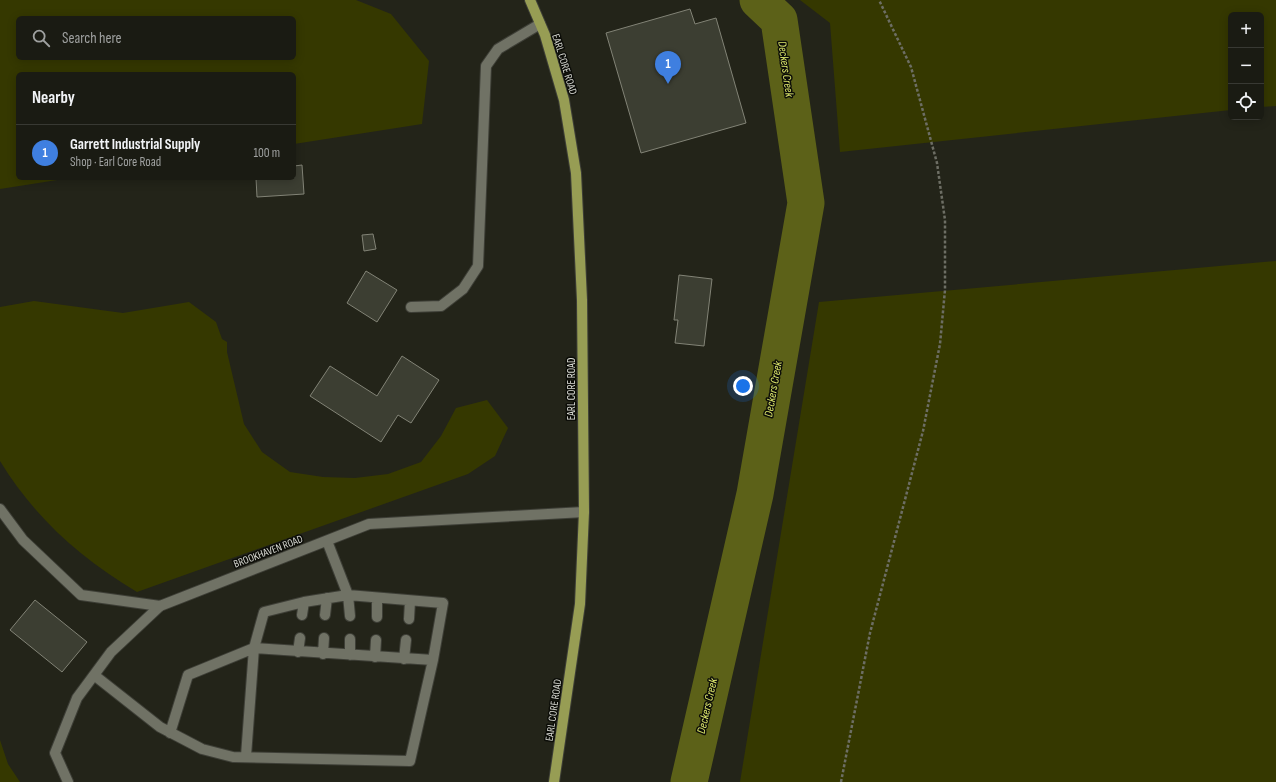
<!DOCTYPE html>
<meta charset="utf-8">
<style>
:root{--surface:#1a1b13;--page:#23241c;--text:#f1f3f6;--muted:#9fa1a0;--line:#383933;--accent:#93b7fd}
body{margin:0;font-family:"Sofia Sans Condensed",sans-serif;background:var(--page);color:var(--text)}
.controls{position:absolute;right:12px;top:12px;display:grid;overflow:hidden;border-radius:6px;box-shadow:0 2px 10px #0003}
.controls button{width:36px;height:36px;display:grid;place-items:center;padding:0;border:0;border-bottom:1px solid var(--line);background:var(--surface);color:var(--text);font:20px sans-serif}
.you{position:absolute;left:743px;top:386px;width:14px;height:14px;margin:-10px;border:3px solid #fff;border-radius:50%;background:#1a73e8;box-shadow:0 0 0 6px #1a73e833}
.badge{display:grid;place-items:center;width:26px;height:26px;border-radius:50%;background:var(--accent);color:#fff;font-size:13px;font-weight:700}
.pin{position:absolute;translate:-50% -33px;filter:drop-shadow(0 1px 2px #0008)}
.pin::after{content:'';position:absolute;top:21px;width:14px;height:12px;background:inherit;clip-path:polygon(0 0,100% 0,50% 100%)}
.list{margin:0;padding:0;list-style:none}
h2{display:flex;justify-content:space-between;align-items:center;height:52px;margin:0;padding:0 16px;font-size:17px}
h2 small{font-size:13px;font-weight:400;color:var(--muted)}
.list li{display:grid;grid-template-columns:26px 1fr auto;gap:12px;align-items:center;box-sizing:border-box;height:56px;padding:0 16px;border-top:1px solid var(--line)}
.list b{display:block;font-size:15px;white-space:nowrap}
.list p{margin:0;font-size:13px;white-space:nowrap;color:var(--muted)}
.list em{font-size:13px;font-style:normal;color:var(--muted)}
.icon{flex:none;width:22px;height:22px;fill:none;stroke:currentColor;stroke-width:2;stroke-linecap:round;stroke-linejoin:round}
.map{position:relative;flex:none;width:1276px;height:782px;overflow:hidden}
.search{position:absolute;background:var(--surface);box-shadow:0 2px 10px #0003;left:16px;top:16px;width:280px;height:44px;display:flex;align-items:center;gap:10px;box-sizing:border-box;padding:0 14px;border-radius:6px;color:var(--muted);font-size:15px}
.panel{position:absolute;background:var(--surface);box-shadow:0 2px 10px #0003;left:16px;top:72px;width:280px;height:108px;border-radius:6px}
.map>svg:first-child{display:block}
</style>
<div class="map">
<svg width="1276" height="782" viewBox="0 0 1276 782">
<rect width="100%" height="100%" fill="#232419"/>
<!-- green -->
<path fill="#353800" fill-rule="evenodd" d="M0,0H356L391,14L429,61L422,124L294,144V74H18V178H70L0,189ZM18,18H294V58H18Z
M800,0H1276V106L1261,107V15H1231V110L840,152L830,23Z
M1276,261V782H740L819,302Z
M34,301L123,313L189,302L216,322L222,339L227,342V352L244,424L262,452L290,472L323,477L355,478L388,474L421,462L441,436L456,408L487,400L508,428L495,456L468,474L137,592C79,557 35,518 0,461V307Z
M0,740L8,764L20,782H0Z"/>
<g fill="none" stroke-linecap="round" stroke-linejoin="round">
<!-- river -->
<path stroke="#5c6118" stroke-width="37" d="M689,782L755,494L806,203L779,20L758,0"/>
</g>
<!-- building -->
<path fill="#3c3e32" stroke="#828376" d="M690,9L695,24L716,18L746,123L641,153L606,33Z
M302,165L304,194L257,197L256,178H294V166Z
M373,234L376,249L364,251L362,235Z
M366,271L397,290L377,322L347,303Z
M679,275L712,279L704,346L675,343L678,320H674Z
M402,356L439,380L411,423L398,415L381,442L310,396L330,366L377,396Z
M35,600L87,642L62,672L10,630Z"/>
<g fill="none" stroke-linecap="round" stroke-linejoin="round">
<defs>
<path id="service" d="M411,307L441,306L463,289L478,266L486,66L498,49L540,24
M302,615L304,602
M325,615L327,598
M377,617V598
M409,619L410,601
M350,639V655
M298,652L300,638
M323,654L324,638
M375,657L376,640
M404,659L406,640
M94,675L160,727L202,749L233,757L410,761L433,660L443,603L348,595L327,541
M170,733L188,675L254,648L264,612L304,602L348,595L350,616
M246,756L254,648L433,660
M68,782L55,753L77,698L111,652L160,606"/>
<path id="tertiary" d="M0,509L23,540L81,595L160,606L369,524L584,512"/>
<path id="primary" d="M530,0L545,35L564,100L576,173L582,300L584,512L580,604L554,782"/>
</defs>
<!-- service casing -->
<use href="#service" stroke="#3e3f37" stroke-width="12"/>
<!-- tertiary casing -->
<use href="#tertiary" stroke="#3e3f37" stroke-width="12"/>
<!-- primary casing -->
<use href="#primary" stroke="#3e3f37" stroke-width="12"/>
<!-- path -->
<path stroke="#6d6e64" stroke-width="2.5" stroke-dasharray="3 2" stroke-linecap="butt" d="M841,782L870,633L923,431L940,344L945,290V220L937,163L911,67L879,0"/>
<!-- service -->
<use href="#service" stroke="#707265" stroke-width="10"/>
<!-- tertiary -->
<use href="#tertiary" stroke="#707265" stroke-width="10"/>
<!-- primary -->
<use href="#primary" stroke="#979d54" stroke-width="10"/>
</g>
<g text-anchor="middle" stroke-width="3" stroke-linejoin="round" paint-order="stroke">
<!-- street labels -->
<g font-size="11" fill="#dcddd6" stroke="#0c0d08">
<text transform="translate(565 64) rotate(73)" y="4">EARL CORE ROAD</text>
<text transform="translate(571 389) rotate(-90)" y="4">EARL CORE ROAD</text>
<text transform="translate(268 551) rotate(-21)" y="4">BROOKHAVEN ROAD</text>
<text transform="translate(553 710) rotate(-82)" y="4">EARL CORE ROAD</text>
</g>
<!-- water labels -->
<g font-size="12" font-style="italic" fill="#dce66b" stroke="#0c0d08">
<text transform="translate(786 69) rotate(82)" y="4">Deckers Creek</text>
<text transform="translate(773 389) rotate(-80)" y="4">Deckers Creek</text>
<text transform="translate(707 706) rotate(-77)" y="4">Deckers Creek</text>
</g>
</g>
</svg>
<div class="controls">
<button>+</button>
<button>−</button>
<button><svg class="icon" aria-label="locate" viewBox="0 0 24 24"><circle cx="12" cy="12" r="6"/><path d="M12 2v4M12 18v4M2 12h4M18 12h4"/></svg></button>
</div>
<div class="you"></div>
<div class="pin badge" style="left:668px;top:84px;background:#3f7fe0">1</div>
<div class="search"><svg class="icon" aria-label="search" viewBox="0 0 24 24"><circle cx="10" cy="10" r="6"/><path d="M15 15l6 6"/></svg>Search here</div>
<section class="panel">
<h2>Nearby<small></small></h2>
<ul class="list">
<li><span class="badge" style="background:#3f7fe0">1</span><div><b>Garrett Industrial Supply</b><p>Shop · Earl Core Road</p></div><em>100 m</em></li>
</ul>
</section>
</div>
